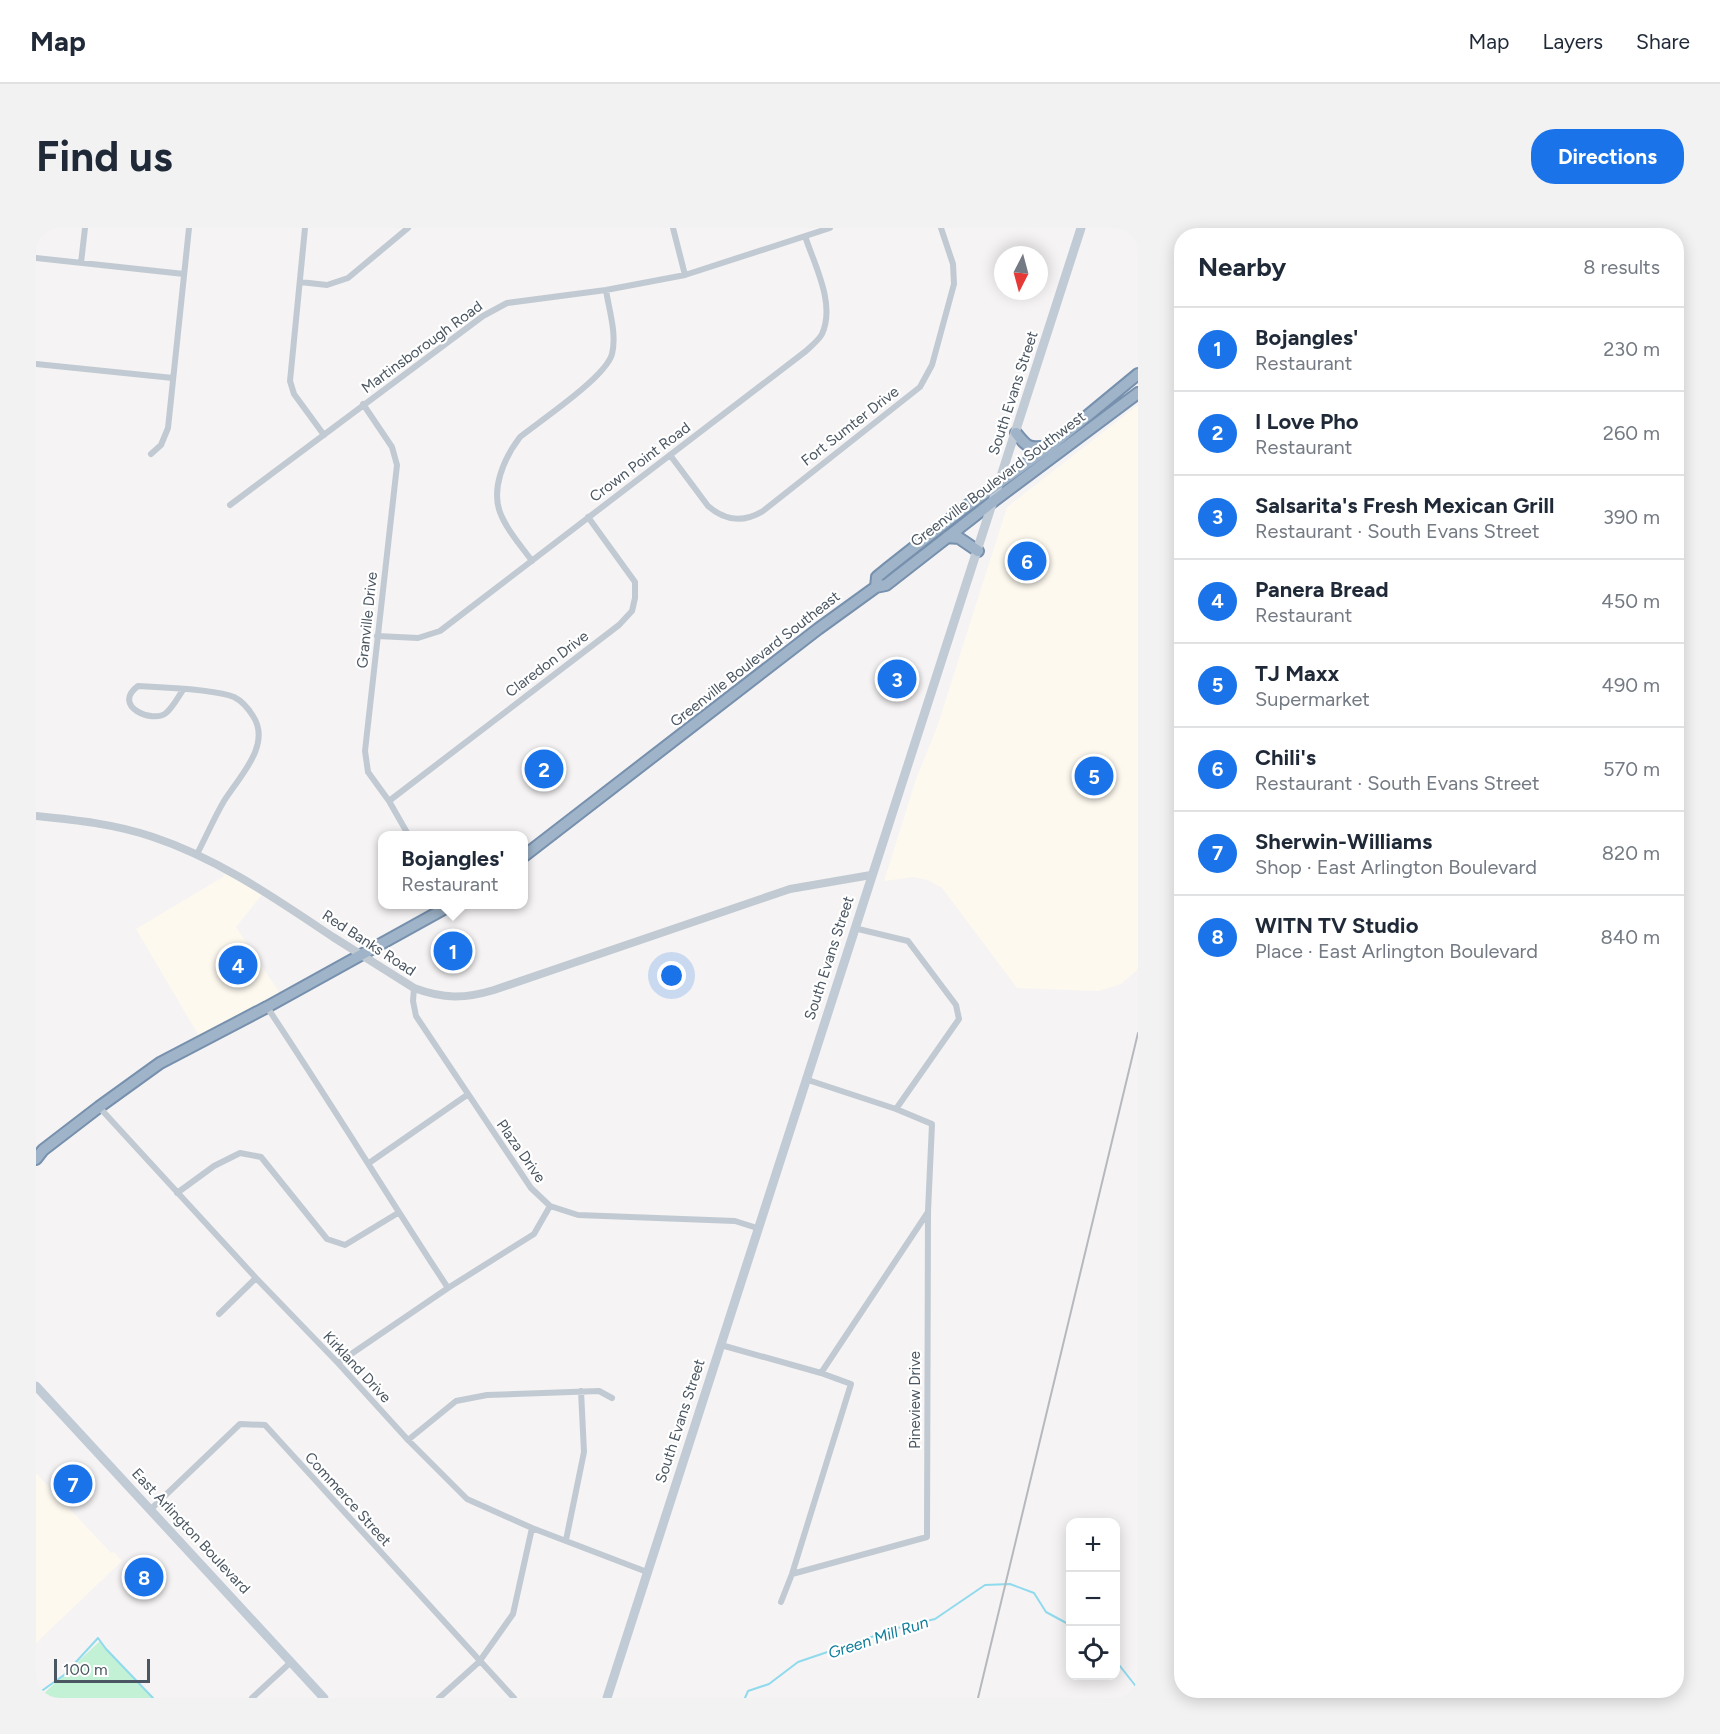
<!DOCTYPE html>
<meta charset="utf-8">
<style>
:root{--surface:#fff;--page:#f2f2f3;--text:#1f2937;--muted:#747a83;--line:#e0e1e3;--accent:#1a73e8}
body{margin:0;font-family:Figtree,sans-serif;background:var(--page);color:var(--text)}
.controls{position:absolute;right:18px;bottom:18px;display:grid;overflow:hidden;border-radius:12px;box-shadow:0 3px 15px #0003}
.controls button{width:54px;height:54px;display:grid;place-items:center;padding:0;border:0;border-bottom:2px solid var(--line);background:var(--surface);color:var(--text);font:30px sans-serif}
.compass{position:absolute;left:958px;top:18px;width:54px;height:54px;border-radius:50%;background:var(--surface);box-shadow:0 3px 15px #0003;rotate:186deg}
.scale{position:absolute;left:18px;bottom:15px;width:96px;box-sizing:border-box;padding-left:6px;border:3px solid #4a5661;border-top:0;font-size:16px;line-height:21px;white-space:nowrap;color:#4a5661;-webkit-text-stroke:4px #fff;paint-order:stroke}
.you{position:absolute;left:636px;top:748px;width:21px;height:21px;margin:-15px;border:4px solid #fff;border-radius:50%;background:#1a73e8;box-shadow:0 0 0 9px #1a73e833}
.badge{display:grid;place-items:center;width:39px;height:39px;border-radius:50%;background:var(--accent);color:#fff;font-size:20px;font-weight:700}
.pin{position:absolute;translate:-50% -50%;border:3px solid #fff;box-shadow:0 2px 6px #0006}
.popup{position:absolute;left:342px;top:603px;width:150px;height:78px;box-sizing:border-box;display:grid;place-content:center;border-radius:12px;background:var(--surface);filter:drop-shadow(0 2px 4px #0005);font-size:20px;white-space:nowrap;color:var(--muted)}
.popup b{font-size:22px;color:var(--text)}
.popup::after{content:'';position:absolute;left:50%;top:100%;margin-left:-12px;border:12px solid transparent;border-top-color:var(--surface)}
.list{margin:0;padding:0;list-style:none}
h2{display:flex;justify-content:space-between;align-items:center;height:78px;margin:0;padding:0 24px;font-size:26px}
h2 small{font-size:20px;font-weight:400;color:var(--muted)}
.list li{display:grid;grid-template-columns:39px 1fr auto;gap:18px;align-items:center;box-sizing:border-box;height:84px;padding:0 24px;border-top:2px solid var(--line)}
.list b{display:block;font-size:22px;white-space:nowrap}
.list p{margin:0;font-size:20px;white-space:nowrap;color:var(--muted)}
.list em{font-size:20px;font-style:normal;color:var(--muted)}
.icon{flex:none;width:33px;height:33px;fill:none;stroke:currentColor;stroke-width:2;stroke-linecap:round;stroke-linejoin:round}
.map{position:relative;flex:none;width:1102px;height:1470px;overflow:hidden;border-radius:24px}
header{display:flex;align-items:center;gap:36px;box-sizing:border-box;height:84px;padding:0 30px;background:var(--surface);border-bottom:2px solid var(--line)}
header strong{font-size:28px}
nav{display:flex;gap:33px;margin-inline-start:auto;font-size:21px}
.intro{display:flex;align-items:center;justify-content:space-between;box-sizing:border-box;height:144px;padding:0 36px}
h1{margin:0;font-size:42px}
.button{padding:15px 27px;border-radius:24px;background:var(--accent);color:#fff;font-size:21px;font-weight:700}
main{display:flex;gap:36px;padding:0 36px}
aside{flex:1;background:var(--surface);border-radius:24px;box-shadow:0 3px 15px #0003}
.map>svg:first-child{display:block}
</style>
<header>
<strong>Map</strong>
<nav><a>Map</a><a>Layers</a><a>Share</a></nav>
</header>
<div class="intro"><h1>Find us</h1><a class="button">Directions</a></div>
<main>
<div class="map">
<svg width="1102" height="1470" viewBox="0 0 1102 1470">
<rect width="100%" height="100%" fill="#f5f3f3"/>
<!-- commercial -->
<path fill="#fdf9ef" d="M1102,177V738L1101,742L1085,756L1062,763L981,760L906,660L892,652L877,649L848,653L880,551L901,499L971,279Z
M191,642L228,664L200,699L247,770L166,813L100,701L187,649Z
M0,1245L75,1325L78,1324L86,1333L0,1415Z"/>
<!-- pitch -->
<path fill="#c3f1d5" d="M64,1413L117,1470H3Z"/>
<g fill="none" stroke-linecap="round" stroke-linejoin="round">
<!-- stream -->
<path stroke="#90daee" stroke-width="2" d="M1080,1433L1102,1461
M0,1467L28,1447L62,1410L70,1421L117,1470
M709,1470L712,1463L733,1456L762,1434L862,1400L899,1391L949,1357L974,1356L998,1365L1010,1384L1034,1397"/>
<defs>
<path id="trunk" d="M980,205C992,220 993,221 1013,218
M911,309L923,310L942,323
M840,359L841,349L852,340L928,280L1016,217L1102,146
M488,628L782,401L840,359L850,357L959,272L1102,165
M0,931L7,922L63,879L124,835L231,779L417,676"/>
</defs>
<!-- trunk casing -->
<use href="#trunk" stroke="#7690ad" stroke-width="14"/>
<!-- minor -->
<path stroke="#c1cad2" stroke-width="6" d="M269,0L254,153L258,166L288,207
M637,0L649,47
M0,30L148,46
M45,35L49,0
M264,54L291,57L312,50L372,0
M0,136L137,150
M327,176L356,219L361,237L329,523L332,544L353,573L373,608
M115,226L125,217L132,200L153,0
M634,227L672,278C689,293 707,295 727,283L884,159L896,137L918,56L917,36L905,0
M194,277L447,88L471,75L570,62L649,47L794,0
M496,333C486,319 473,305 466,289C453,263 468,230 484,209C504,193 570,149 576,126C581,106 573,82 570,62
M341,408L382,410L404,403L770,123C775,118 783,112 786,106C800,76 778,36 769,8
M147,462C142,469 137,479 130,485C117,496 75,478 102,458C124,459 180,461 198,469C206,473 212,480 217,488C236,517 203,549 188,573C178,590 170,609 161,626
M353,573L583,397L596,383L599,370V354L552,289
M818,700L872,713L920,777L923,791L860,881
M378,760L377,773L380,788L495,960L514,978L542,987L699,993L721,1000
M231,779C293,872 351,967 412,1060
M63,879L220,1050L302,1135L372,1212L431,1271L496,1300L611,1344
M333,935L431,867
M141,965L178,938L204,925L225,929L291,1011L309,1017L362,985
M183,1086L220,1050
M685,1117L785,1145L815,1156L756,1346L745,1374
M302,1135L412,1060L498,1006L514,978
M785,1145L892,984
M372,1212L420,1173L451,1167L563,1163L576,1170
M115,1281L204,1196L229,1197L478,1470
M530,1312L548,1224L545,1163
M756,1346L891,1309L892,983L896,896L860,881L769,851
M216,1470L255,1434
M403,1470L443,1434L477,1386L496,1300"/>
<!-- tertiary -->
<path stroke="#c1cad2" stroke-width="8" d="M0,588C40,592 79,596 117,609C183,631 240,671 297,709C324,726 351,743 378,760C408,771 428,771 458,762L754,661L835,647"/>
<!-- secondary -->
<path stroke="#c1cbd6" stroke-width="9" d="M0,1158L288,1470
M571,1470L1045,0"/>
<!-- trunk -->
<use href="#trunk" stroke="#9fb4c9" stroke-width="10"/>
<!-- rail -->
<path stroke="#b5b8bd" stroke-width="2" d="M942,1470L1102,805"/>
</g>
<g text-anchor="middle" stroke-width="4.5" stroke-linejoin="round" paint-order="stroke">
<!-- street labels -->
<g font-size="15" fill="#4a5661" stroke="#fff">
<text transform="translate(386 119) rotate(-36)" y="5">Martinsborough Road</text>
<text transform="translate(977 165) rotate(-72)" y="5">South Evans Street</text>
<text transform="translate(814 198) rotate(-38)" y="5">Fort Sumter Drive</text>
<text transform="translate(604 234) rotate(-37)" y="5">Crown Point Road</text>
<text transform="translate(962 251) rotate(-37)" y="5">Greenville Boulevard Southwest</text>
<text transform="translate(331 392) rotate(-84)" y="5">Granville Drive</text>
<text transform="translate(719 431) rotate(-38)" y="5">Greenville Boulevard Southeast</text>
<text transform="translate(511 436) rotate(-37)" y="5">Claredon Drive</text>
<text transform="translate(333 715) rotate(33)" y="5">Red Banks Road</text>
<text transform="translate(793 730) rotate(-72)" y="5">South Evans Street</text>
<text transform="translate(485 923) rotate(55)" y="5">Plaza Drive</text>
<text transform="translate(321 1139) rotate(47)" y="5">Kirkland Drive</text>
<text transform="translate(879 1172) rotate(-90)" y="5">Pineview Drive</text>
<text transform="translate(644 1193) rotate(-72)" y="5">South Evans Street</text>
<text transform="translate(312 1271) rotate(48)" y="5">Commerce Street</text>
<text transform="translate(155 1303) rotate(47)" y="5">East Arlington Boulevard</text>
</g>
<!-- water labels -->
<g font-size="16" font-style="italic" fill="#0c7c9b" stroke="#fff">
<text transform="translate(842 1409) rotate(-18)" y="6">Green Mill Run</text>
</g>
</g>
</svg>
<div class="controls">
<button>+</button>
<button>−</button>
<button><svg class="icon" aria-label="locate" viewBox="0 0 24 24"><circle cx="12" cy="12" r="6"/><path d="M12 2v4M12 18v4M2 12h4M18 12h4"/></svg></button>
</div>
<svg class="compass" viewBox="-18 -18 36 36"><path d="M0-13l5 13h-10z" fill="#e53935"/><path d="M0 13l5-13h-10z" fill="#747a83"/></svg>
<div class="scale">100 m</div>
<div class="you"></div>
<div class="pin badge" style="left:417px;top:723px">1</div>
<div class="popup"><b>Bojangles'</b>Restaurant</div>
<div class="pin badge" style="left:508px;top:541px">2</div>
<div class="pin badge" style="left:861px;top:451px">3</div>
<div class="pin badge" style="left:202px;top:737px">4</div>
<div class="pin badge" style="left:1058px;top:548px">5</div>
<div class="pin badge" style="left:991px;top:333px">6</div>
<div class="pin badge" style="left:37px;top:1256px">7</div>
<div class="pin badge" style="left:108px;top:1349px">8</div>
</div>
<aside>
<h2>Nearby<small>8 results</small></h2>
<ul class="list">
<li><span class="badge">1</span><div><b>Bojangles'</b><p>Restaurant</p></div><em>230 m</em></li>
<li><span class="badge">2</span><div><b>I Love Pho</b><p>Restaurant</p></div><em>260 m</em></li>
<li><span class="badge">3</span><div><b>Salsarita's Fresh Mexican Grill</b><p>Restaurant · South Evans Street</p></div><em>390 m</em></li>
<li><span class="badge">4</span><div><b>Panera Bread</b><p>Restaurant</p></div><em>450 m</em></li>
<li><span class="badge">5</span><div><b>TJ Maxx</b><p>Supermarket</p></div><em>490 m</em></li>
<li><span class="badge">6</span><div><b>Chili's</b><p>Restaurant · South Evans Street</p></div><em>570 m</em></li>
<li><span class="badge">7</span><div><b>Sherwin-Williams</b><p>Shop · East Arlington Boulevard</p></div><em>820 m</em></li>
<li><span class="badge">8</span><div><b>WITN TV Studio</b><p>Place · East Arlington Boulevard</p></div><em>840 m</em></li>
</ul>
</aside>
</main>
